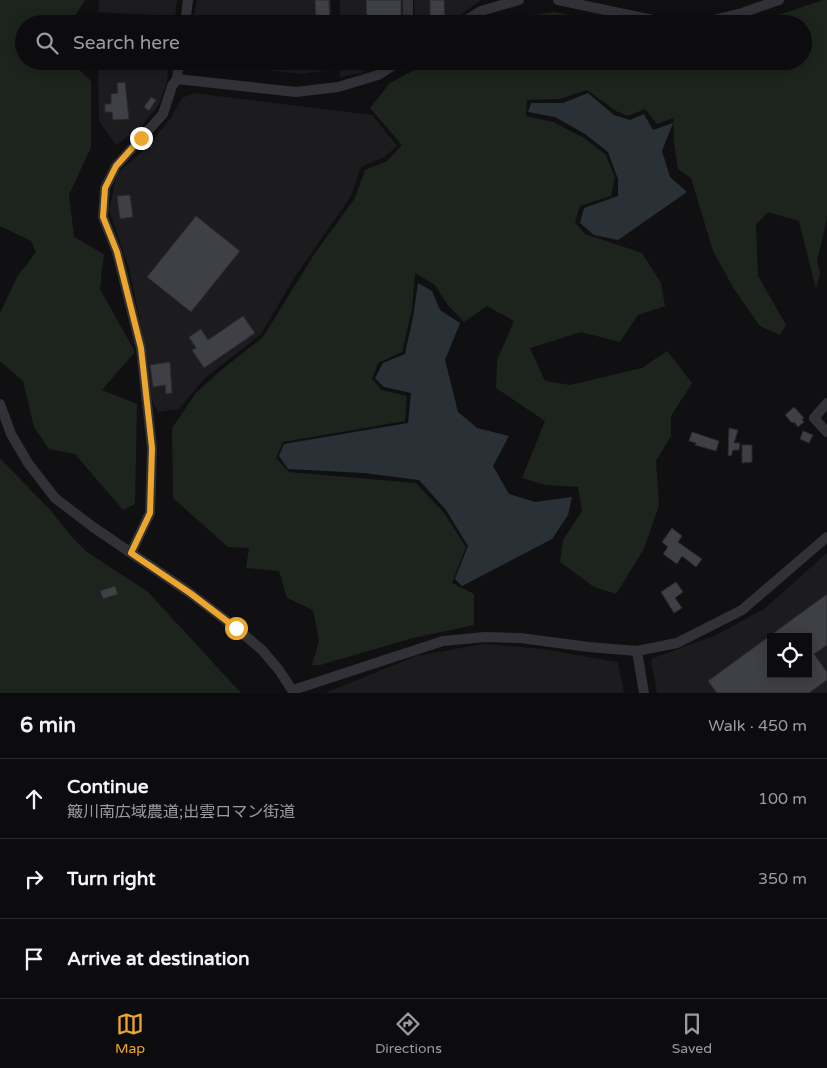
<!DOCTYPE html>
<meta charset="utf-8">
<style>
:root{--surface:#0c0c0e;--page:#151517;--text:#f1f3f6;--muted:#9a9b9e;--line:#2c2c2e;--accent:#eda62d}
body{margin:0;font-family:"Varela Round","Noto Sans JP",sans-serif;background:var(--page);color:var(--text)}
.controls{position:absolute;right:15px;bottom:15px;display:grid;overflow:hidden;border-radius:0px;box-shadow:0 2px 12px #0003}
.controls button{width:45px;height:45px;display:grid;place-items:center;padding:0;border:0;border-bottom:1px solid var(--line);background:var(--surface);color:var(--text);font:25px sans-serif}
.stop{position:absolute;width:15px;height:15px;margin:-11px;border:4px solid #eda62d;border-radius:50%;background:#fff}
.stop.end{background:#eda62d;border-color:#fff;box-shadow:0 1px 5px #0008}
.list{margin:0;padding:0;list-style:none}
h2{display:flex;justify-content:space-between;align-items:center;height:65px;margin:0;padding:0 20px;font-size:21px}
h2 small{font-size:16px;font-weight:400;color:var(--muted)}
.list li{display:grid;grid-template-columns:32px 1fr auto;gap:15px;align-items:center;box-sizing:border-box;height:80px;padding:0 20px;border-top:1px solid var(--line)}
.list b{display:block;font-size:19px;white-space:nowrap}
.list p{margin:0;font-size:16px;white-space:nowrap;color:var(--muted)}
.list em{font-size:16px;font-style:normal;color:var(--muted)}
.icon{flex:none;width:28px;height:28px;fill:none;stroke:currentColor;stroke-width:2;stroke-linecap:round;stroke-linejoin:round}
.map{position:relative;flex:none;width:827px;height:693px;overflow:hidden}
.search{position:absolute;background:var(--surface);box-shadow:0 2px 12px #0003;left:15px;right:15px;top:15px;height:55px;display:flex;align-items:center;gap:12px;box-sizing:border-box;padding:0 18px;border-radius:28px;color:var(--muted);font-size:19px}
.sheet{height:305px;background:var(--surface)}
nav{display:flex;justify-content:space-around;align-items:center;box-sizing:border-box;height:70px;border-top:1px solid var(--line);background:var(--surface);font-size:14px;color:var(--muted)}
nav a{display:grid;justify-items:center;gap:2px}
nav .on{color:var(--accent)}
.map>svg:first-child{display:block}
</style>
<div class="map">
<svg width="827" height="693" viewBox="0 0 827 693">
<rect width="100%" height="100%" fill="#101012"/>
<!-- built -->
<path fill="#1c1c1f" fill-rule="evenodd" d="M99,0H177L175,16L98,12Z
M197,0H331L332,24H193Z
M340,0H403L404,24H340Z
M414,0H481L448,24H415Z
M97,18L172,22V24H97Z
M98,61H169L167,82L158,106L141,127L116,145L99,121Z
M193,61H334V69L303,74Z
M340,61H386L361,73L340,77Z
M193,93L372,115L397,146L384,157L361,167L351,196L294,278L261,334L204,379L179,409L158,412L152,400L147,354L129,268L109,210L117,174L150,144L171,118L182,98Z
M827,553V693H657L651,659L716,635L764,609ZM771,637H808V674H771Z
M483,644L542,649L618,662L624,693H325L416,656Z"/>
<!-- green -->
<path fill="#1d241d" d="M0,0H85L70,24H24V61H70L91,81V147L69,195L74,237L104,254L100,289L135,352L102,390L137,404L135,504L123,510L75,454L49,449L34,427L23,381L0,361V313L17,277L36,252L31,241L0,226Z
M823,0H827V219L817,261L820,273L816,289L799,221L768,212L756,225L758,276L786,325L780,335L760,326L734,289L713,251L691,178L678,169L674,142L673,118L657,124L645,109L628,116L616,111L587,90L560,99L527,100L526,116L553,122L584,138L606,155L615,178L611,196L580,206L575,222L585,234L642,253L661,283L665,306L638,315L620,342L581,332L530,348L545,381L570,385L642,368L667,351L692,383L671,416V436L656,461L659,505L644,549L616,594L594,587L560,562L563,540L582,511L578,487L545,485L522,478L545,421L496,388L497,360L514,321L487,306L464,322L447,304L435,285L415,273L412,309L402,352L378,363L372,379L382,390L407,396L405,421L283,442L276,458L289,472L416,483L444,513L466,547L452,583L474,594V625L413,638L320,665H312L319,641L313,610L287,598L279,571L246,568L249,548L228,547L173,498L172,428L196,393L219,372L263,337L315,253L355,198L365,170L387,161L402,145L370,108L390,83L431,61H803V24H752Z
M555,12L612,24H495L510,18Z
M0,458L51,511L73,538L87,552L148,592L241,693H0Z"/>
<!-- water -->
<path fill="#293137" d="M588,93L614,115L630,120L644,114L653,130L673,123L662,151L670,177L687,192L618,240L594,235L580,223L584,208L618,196V179L608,152L585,134L555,117L528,112L531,103H563Z
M418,283L432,291L440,310L460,323L445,360L458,412L477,428L509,436L493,466L509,494L535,502L572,497L568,515L552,539L462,586L455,579L468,546L446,510L419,480L364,473L288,469L279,456L284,444L408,423L411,393L384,387L375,378L383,363L405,354L413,317Z"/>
<!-- building -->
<path fill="#3f4045" stroke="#2a2a2e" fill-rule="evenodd" d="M315,0H329L330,23L316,24Z
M366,0H401V24H367Z
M430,0H444L445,19H430Z
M250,61H283L282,70L250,66Z
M125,82L129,119L113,120L112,112H105V104H111V94L118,93L117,83Z
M151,97L156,100L149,111L144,107Z
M130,195L133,217L120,219L117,196Z
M196,216L240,251L191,312L147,277Z
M243,316L255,333L204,368L192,350L196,348L189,337L201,329L208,340Z
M170,362L172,393L166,394L165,385L153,387L150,365Z
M794,407L804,418L802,419L804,422L798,427L794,422L792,423L785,415Z
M729,428L738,430L734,443H740L739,450H733L731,456L728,455Z
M803,431L813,435L809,443L800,439Z
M692,432L719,441L716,451L695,445L696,443L689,441Z
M742,445H752V462L742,463Z
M672,528L682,536L678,542L702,559L696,567L682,556L677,564L663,554L668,547L662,542Z
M676,582L683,592L675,598L682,608L674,613L661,592Z
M115,586L118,594L103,599L100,591Z
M827,594V645L814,654L827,672V680L809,693H717L708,681ZM771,637H808V674H771Z"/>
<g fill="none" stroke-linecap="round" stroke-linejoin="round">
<!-- minor -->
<path stroke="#313237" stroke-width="10" d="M408,0V24
M558,0L653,20L701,23L742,13L779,0
M185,24L188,0
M460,24L481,11L519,0
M177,79L296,92L338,87L378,75L400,61
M827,403L814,418L827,432
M0,404L11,434L28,463L55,498L93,527L190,593L236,628L262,650L279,670L294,693
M131,553L150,513L152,448L141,348L117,252L103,217L105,188L116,166L163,114L172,86L177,79L179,61
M637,651L644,693
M293,690L443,641L485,637L520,638L589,647L637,651L677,643L742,610L827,537"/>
</g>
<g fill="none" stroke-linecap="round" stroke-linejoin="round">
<!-- route -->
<path stroke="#eda62d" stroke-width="6" d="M141,138L116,166L105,188L103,217L117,252L141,348L152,448L150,513L131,553L190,593L236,628"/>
</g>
</svg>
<div class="controls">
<button><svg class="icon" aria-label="locate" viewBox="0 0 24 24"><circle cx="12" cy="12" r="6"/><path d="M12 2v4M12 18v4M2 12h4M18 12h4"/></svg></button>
</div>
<div class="stop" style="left:236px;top:628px"></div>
<div class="stop end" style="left:141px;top:138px"></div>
<div class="search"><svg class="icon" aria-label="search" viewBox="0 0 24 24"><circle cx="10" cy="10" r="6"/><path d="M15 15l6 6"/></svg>Search here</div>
</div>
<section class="sheet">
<h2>6 min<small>Walk · 450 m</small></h2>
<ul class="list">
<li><svg class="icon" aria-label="ahead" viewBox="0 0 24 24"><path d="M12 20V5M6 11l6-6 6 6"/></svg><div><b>Continue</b><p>簸川南広域農道;出雲ロマン街道</p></div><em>100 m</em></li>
<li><svg class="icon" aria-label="right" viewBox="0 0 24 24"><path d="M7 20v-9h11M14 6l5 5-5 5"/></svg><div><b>Turn right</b></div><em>350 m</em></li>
<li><svg class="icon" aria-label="arrive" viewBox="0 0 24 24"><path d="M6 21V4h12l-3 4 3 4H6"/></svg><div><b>Arrive at destination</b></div></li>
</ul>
</section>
<nav>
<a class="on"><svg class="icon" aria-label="map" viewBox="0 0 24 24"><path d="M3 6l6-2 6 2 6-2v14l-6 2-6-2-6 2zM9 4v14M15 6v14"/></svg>Map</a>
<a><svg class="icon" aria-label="directions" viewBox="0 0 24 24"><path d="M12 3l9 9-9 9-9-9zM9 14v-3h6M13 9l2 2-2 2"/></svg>Directions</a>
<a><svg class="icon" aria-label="saved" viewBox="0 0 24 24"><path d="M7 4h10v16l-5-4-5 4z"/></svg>Saved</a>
</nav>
